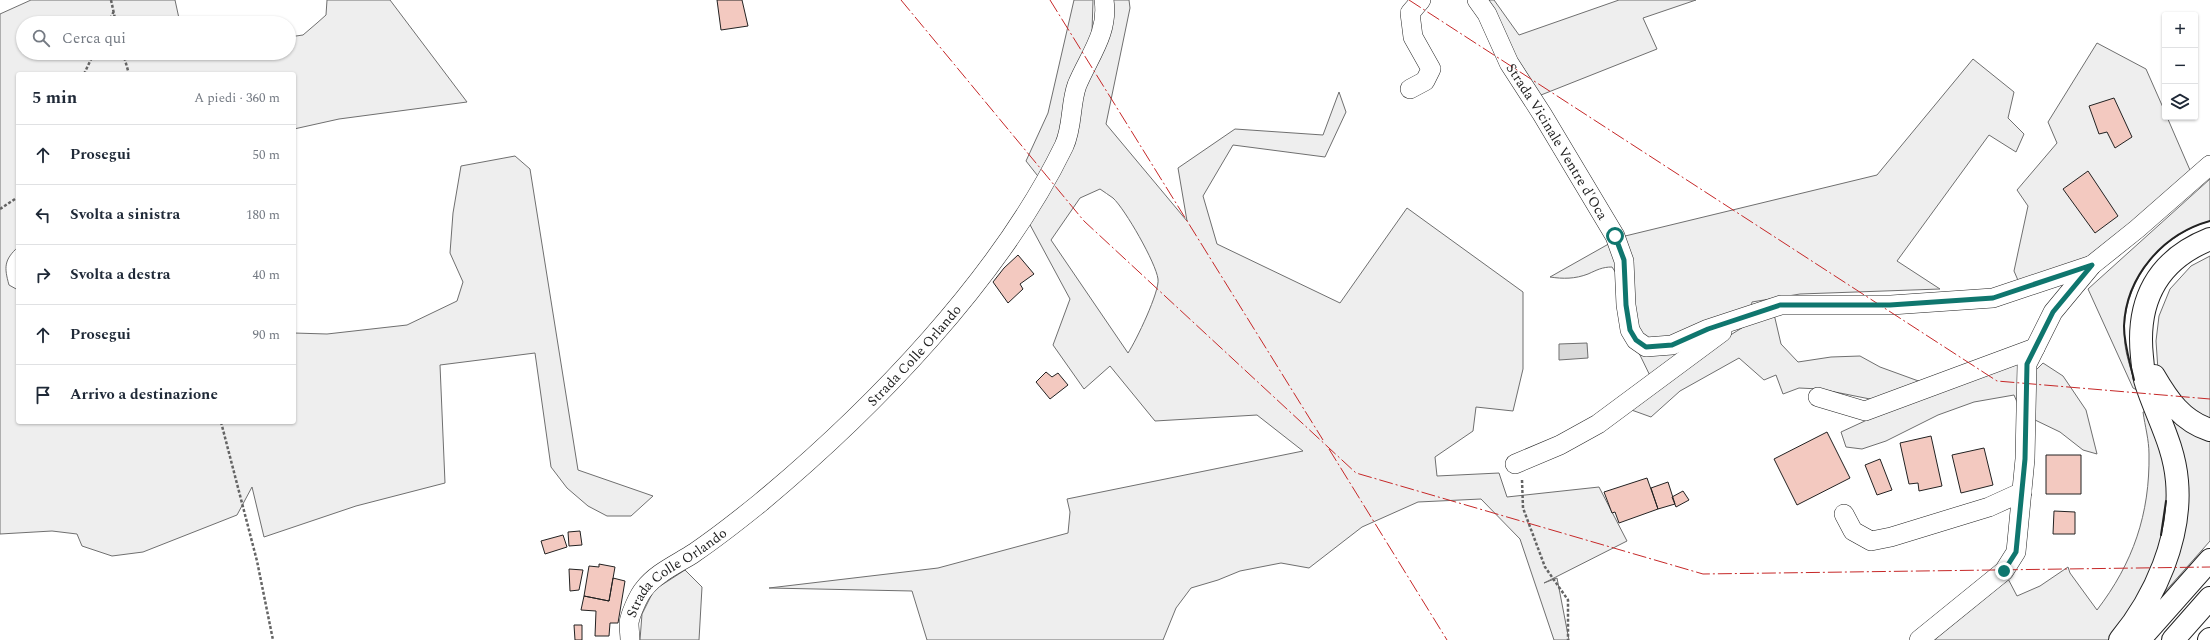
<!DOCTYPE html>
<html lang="it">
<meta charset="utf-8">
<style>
:root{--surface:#fff;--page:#f6f6f7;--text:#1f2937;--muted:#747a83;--line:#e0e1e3}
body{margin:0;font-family:Spectral,serif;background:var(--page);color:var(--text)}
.controls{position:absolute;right:12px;top:12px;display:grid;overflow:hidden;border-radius:4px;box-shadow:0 1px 3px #0004}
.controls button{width:36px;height:36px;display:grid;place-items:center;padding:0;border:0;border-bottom:1px solid var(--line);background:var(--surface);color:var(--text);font:20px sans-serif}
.stop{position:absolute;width:12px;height:12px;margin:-9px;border:3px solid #0f766e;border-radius:50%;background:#fff}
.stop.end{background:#0f766e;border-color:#fff;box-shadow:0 1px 4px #0008}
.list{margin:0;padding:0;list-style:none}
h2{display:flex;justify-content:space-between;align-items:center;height:52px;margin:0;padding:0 16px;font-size:17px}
h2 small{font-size:13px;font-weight:400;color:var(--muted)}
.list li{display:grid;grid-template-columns:26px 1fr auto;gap:12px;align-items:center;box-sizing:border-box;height:60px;padding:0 16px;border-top:1px solid var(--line)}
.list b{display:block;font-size:15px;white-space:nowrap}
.list em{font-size:13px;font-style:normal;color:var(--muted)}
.icon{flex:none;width:22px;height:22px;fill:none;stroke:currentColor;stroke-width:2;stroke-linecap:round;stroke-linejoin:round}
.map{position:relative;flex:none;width:2210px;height:640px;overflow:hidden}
.search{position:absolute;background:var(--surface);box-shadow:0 1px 3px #0004;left:16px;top:16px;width:280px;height:44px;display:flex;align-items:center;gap:10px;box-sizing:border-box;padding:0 14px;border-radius:22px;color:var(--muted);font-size:15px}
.panel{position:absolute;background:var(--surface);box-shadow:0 1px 3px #0004;left:16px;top:72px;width:280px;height:352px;border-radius:4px}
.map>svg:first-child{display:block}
</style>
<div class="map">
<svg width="2210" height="640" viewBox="0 0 2210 640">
<rect width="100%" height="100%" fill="#fff"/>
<!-- green -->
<path fill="#eee" stroke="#6f6f6f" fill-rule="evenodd" d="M31,0H175L180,23H23V53H289V37L303,35L317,23L326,15L327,0H390L467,102L339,119L294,129V74H18V247C4,260 4,267 9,285L18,290V422H294V333L327,334L407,325L457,301L463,282L450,253L453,213L461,166L515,156L530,169L578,470L653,496L631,516H607L588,506L567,488L551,467L535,353L440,365L445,483L356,506L264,537L252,487L237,515L143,552L112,556L82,546L77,534L52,531L0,534V14Z
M1074,0H1093L1092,32L1062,131L1041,180L1026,161L1048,113Z
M1110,0H1129L1130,8L1106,124L1187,221L1178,168L1235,129L1323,135L1339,92L1346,112L1325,157L1233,145L1203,196L1217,244L1340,303L1407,208L1523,292V369L1513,411L1476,407L1473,431L1435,457L1437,476L1499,473L1507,497L1599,487L1627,541L1544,583L1557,578L1569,640H1554L1520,539L1481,499L1418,502L1362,527L1309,568L1281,563L1240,571L1218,580L1191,588L1176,608L1163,640H927L912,591L769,588L938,568L1068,533L1070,512L1067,499L1303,451L1257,415L1155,421L1110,366L1084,389L1053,345L1070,299L1028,221ZM1100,189C1104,192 1109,195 1113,198C1125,209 1156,263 1158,279C1160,291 1136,341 1128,353L1051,240L1080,198Z
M1489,0H1494L1519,35L1619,0H1696L1643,18L1657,49L1541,95L1549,120L1488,6Z
M2097,43L2146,69L2165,112V117H2167L2193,177L2096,259L2020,285L2014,271L2028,206L2017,190L2057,143L2048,122Z
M1973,59L2014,92L2008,118L2024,134L2016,152L1989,135L1897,261L1940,289L1800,294L1752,302L1750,313L1711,347L1745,326L1774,314L1781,344L1798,362L1831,357L1860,356L1880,367L1924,383L1875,400L1820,389L1799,388L1783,394L1776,375L1764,380L1739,358L1680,391L1651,417L1626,408L1655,386L1638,351L1616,273L1612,267C1602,267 1597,270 1588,274C1575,279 1563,279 1550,277L1621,237L1877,175Z
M2210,179V221C2156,236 2118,289 2125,345C2127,360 2133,375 2137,390L2133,388L2088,289Z
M2210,256V423L2193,415L2158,370L2156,341L2159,316L2170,289L2191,266Z
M2029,356L2026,380L2043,363L2063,376L2086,410L2097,454L2083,450L2060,432L2033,419L2020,409L2014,395L1974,402L1938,415L1886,441L1862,449L1846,447L1841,432L1880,414Z
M2163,403L2210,440V541L2163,594L2162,592L2174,561Z
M2148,411C2154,430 2163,450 2166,469C2173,507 2160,552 2144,586C2135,605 2121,622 2110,640H1924L2005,573L2017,596L2040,586L2068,567L2070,573L2097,610C2133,563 2150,514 2149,454C2149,440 2145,426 2143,412Z
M685,570L702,587L699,640H640L642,614L654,590Z"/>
<!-- water -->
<path fill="#d9d9d9" stroke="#6f6f6f" d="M1587,343L1588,358L1559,360V344Z"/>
<!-- building -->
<path fill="#f3c9c0" stroke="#222" d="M717,0H742L748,26L721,30Z
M2114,98L2132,137L2115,148L2107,132L2099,134L2089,106Z
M2088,171L2118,216L2095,233L2063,189Z
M1018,255L1034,274L1020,284L1023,289L1008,303L993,282L1004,268Z
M1046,372L1052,377L1058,373L1068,385L1050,399L1036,382Z
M1827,432L1850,478L1797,505L1774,459Z
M1931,436L1942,486L1919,491L1918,483L1909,484L1900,443Z
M1984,448L1993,485L1961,493L1952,455Z
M2046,455H2081V494H2046Z
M1880,459L1892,490L1877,495L1865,465Z
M1647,478L1658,509L1619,523L1615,512L1612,513L1604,492Z
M1668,482L1675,504L1658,509L1651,488Z
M1683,491L1689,500L1676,507L1672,497Z
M2054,511L2075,512V534H2053Z
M580,531L582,545L569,546L568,532Z
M563,535L567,547L545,554L541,541Z
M599,564L615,567L609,601L584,596L589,566L599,567Z
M569,569L583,570L579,590L570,591Z
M613,578L625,581L618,623H610L609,636H595L596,611L581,610L584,596L609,601Z
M574,625H582V640H575Z"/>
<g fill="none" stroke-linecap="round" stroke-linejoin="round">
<defs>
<g id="minor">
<path id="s1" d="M1477,0L1487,14L1509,63L1542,114L1615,236L1624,261L1626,305L1630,330L1636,340L1646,347L1672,345L1708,329L1781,305H1891L1993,298L2092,265"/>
<path d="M1410,89L1425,81L1431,69L1413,37L1410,13L1421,0"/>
<path d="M1818,397L1865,411L2035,348"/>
<path d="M1515,464L1560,445L1598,424L1722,332"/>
<path d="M1844,514L1853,531L1871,541L1891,537L1989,507L2022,492"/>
<path id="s2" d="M630,640C630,635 629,629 629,623C630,615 638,596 644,589C656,573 677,564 694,553C716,538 739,520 760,503C873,409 1000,278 1064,146C1073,127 1070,104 1077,85C1089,56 1109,33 1104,0"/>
<path d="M1919,640L2004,571L2016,552L2025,459L2027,364L2053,312L2092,265L2137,229L2210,165"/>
</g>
<path id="highway" d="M2154,376C2168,400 2182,421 2210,430
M2120,640C2155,598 2182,537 2177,481C2174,445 2157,417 2146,383C2143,375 2143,365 2142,357C2136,301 2157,260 2210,239
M2139,640L2210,560
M2173,640L2210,598
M2209,640L2210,639"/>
</defs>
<!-- minor casing -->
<use href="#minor" stroke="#222" stroke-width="20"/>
<!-- highway casing -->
<use href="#highway" stroke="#222" stroke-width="24"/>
<!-- path -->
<path stroke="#646464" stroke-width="2.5" stroke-dasharray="3 2" stroke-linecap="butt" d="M111,0L116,23
M108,23L114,11
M123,53L129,74
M84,74L94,53
M0,209L18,197
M221,422L257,561L273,640
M1522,480L1523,508L1545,567L1568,600V640"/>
<!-- minor -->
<use href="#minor" stroke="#fff" stroke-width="19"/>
<!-- highway -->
<use href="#highway" stroke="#fff" stroke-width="22"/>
<!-- wall -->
<path stroke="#222" stroke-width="2" d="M2134,380C2130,362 2124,345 2124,326C2126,276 2163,234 2210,221
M2161,535L2166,501"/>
<!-- power -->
<path stroke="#c62828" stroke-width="1" stroke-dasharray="14 3 2 3" stroke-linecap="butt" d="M901,0L1084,221L1356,473L1703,574L2210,567
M1050,0L1323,440
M1409,0L1997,381L2210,399
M1329,449L1447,640"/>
</g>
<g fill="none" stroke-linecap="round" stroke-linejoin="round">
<!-- route -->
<path stroke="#0f766e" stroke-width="5" d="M1615,236L1624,260L1626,305L1630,330L1636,340L1646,347L1672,345L1708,329L1780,305H1890L1993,298L2092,265L2053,312L2027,364L2025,459L2016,552L2004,571"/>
</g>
<g text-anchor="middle" stroke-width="3" stroke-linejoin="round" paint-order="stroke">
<!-- street labels -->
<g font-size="14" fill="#222" stroke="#fff">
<text dy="5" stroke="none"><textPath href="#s1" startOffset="163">Strada Vicinale Ventre d'Oca</textPath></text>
<text dy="5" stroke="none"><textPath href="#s2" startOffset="413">Strada Colle Orlando</textPath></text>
<text dy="5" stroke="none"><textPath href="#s2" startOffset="89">Strada Colle Orlando</textPath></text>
</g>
</g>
</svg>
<div class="controls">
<button>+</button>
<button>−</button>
<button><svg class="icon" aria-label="layers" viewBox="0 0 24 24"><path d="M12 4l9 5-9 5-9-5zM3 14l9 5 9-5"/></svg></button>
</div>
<div class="stop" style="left:1615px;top:236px"></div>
<div class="stop end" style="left:2004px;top:571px"></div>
<div class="search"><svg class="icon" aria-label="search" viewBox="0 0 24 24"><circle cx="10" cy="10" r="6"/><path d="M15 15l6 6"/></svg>Cerca qui</div>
<section class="panel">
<h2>5 min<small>A piedi · 360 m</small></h2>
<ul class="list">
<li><svg class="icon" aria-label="ahead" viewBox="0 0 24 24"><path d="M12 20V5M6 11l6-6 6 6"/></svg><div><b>Prosegui</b></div><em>50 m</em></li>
<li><svg class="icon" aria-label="left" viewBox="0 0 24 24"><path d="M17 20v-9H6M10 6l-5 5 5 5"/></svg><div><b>Svolta a sinistra</b></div><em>180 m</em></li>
<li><svg class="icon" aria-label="right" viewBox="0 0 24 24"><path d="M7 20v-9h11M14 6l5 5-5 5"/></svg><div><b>Svolta a destra</b></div><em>40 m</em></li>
<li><svg class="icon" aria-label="ahead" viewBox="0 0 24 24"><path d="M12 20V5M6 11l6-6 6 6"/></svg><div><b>Prosegui</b></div><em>90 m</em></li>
<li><svg class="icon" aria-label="arrive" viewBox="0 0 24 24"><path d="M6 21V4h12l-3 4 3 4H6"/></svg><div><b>Arrivo a destinazione</b></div></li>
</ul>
</section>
</div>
